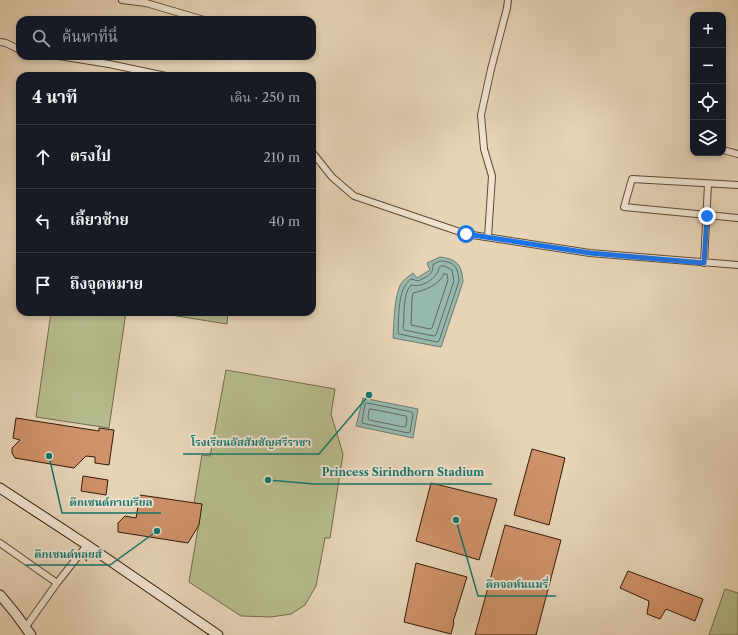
<!DOCTYPE html>
<html lang="th">
<meta charset="utf-8">
<style>
:root{--surface:#171b24;--page:#20242c;--text:#f1f3f6;--muted:#9ea1a6;--line:#363941}
body{margin:0;font-family:"Libre Caslon Text","Noto Serif Thai",serif;background:var(--page);color:var(--text)}
.controls{position:absolute;right:12px;top:12px;display:grid;overflow:hidden;border-radius:8px;box-shadow:0 2px 6px #0003}
.controls button{width:36px;height:36px;display:grid;place-items:center;padding:0;border:0;border-bottom:1px solid var(--line);background:var(--surface);color:var(--text);font:20px sans-serif}
.stop{position:absolute;width:12px;height:12px;margin:-9px;border:3px solid #1a73e8;border-radius:50%;background:#fff}
.stop.end{background:#1a73e8;border-color:#fff;box-shadow:0 1px 4px #0008}
.list{margin:0;padding:0;list-style:none}
h2{display:flex;justify-content:space-between;align-items:center;height:52px;margin:0;padding:0 16px;font-size:17px}
h2 small{font-size:13px;font-weight:400;color:var(--muted)}
.list li{display:grid;grid-template-columns:26px 1fr auto;gap:12px;align-items:center;box-sizing:border-box;height:64px;padding:0 16px;border-top:1px solid var(--line)}
.list b{display:block;font-size:15px;white-space:nowrap}
.list em{font-size:13px;font-style:normal;color:var(--muted)}
.icon{flex:none;width:22px;height:22px;fill:none;stroke:currentColor;stroke-width:2;stroke-linecap:round;stroke-linejoin:round}
.map{position:relative;flex:none;width:738px;height:635px;overflow:hidden}
.search{position:absolute;background:var(--surface);box-shadow:0 2px 6px #0003;left:16px;top:16px;width:300px;height:44px;display:flex;align-items:center;gap:10px;box-sizing:border-box;padding:0 14px;border-radius:12px;color:var(--muted);font-size:15px}
.panel{position:absolute;background:var(--surface);box-shadow:0 2px 6px #0003;left:16px;top:72px;width:300px;height:244px;border-radius:12px}
.map>svg:first-child{display:block}
</style>
<div class="map">
<svg width="738" height="635" viewBox="0 0 738 635">
<rect width="100%" height="100%" fill="#e6d4b6"/>
<filter id="stains"><feTurbulence type="fractalNoise" baseFrequency=".005" numOctaves="4"/><feColorMatrix values="0 0 0 0 .2 0 0 0 0 .09 0 0 0 0 .02 0 0 0 .5 -.17"/></filter>
<radialGradient id="worn" r=".72"><stop offset=".6" stop-color="#630" stop-opacity="0"/><stop offset="1" stop-color="#630" stop-opacity=".3"/></radialGradient>
<!-- green -->
<path fill="#b6bc8d" stroke="#746a4a" d="M51,312H126L109,428L36,417Z
M152,312H228L227,324Z
M226,370L335,389L331,414L343,454L330,538H325L316,586L305,605L291,614L271,617L241,616L189,582L202,504L194,503L202,455L210,456Z
M725,589L738,593V635H709Z"/>
<!-- water -->
<path fill="#96b8af" stroke="#6e786c" d="M440,257C457,259 462,265 463,282L441,347L393,338C394,324 394,291 403,281C406,278 410,275 413,273L417,278L430,270L427,263Z
M363,398L418,409L413,438L356,426Z"/>
<g fill="none" stroke-linecap="round" stroke-linejoin="round">
<!-- shore -->
<path stroke="#64685b" stroke-width="1" d="M440,261C455,261 458,268 459,281L439,341L437,342L399,334L398,333C399,317 397,289 411,279L418,281C426,277 434,275 433,265Z
M441,266H445L452,270L454,281L436,335L434,336L404,330L403,328C405,315 402,295 411,285C422,288 437,279 439,268Z
M444,274H447L448,280L432,328L430,329L411,325L412,299L413,293C425,290 438,286 444,274Z
M367,403L412,412L413,414L410,432L408,433L362,423V421L365,404Z
M371,409L406,416L407,418L406,426L404,427L369,420L368,418L369,410Z"/>
</g>
<!-- building -->
<path fill="#ce9169" stroke="#331907" d="M16,418L99,431V428L114,430L109,465L95,463V457L86,456L74,468L15,458L12,453V448L20,440L13,438Z
M532,449L565,458L549,525L514,515Z
M83,476L108,480L106,495L81,491Z
M431,483L497,499L479,560L416,541Z
M140,495L202,504L199,525L188,543L118,532V523L125,516L136,518Z
M505,525L561,540L536,635H475Z
M416,563L467,577L453,622L454,623L451,634L404,622Z
M628,571L703,599L695,621L666,609L660,619L647,614L649,601L620,588Z"/>
<g fill="none" stroke-linecap="round" stroke-linejoin="round">
<defs>
<path id="minor" d="M122,0L146,3L204,20
M0,42L6,43L20,50
M59,56L109,64L166,76
M723,150L738,154
M312,152L332,177L354,196L466,234L590,253L738,265
M738,185L632,179L624,207L738,218
M488,237L492,176L484,149L481,115L491,69L507,8L508,0
M704,263L708,184
M0,543L57,583
M25,628L57,583L87,545"/>
<path id="secondary" d="M0,488L87,545L218,635
M0,595L15,613L31,635"/>
</defs>
<!-- minor casing -->
<use href="#minor" stroke="#604833" stroke-width="8"/>
<!-- secondary casing -->
<use href="#secondary" stroke="#331907" stroke-width="11"/>
<!-- minor -->
<use href="#minor" stroke="#efe3d0" stroke-width="6"/>
<!-- secondary -->
<use href="#secondary" stroke="#efe3d0" stroke-width="9"/>
</g>
<g fill="none" stroke-linecap="round" stroke-linejoin="round">
<!-- route -->
<path stroke="#1a73e8" stroke-width="5" d="M466,234L590,253L704,263L707,216"/>
</g>
<!-- callouts -->
<path fill="none" stroke="#0f766e" stroke-width="1.5" d="M369 395L319 454H183M268 480L314 484H492M49 456L62 513H161M157 531L110 565H26M456 520L478 596H556"/>
<g fill="#0f766e" stroke="#efe3d0" stroke-width="1.5">
<circle cx="369" cy="395" r="4"/>
<circle cx="268" cy="480" r="4"/>
<circle cx="49" cy="456" r="4"/>
<circle cx="157" cy="531" r="4"/>
<circle cx="456" cy="520" r="4"/>
</g>
<g font-size="11" text-anchor="middle" font-weight="bold" fill="#0f766e" stroke="#efe3d0" stroke-width="4" stroke-linejoin="round" paint-order="stroke">
<text x="251" y="446">โรงเรียนอัสสัมชัญศรีราชา</text>
<text x="403" y="476">Princess Sirindhorn Stadium</text>
<text x="111" y="506">ตึกเซนต์กาเบรียล</text>
<text x="68" y="558">ตึกเซนต์หลุยส์</text>
<text x="517" y="588">ตึกจอห์นแมรี่</text>
</g>
<rect width="100%" height="100%" filter="url(#stains)"/>
<rect width="100%" height="100%" fill="url(#worn)"/>
</svg>
<div class="controls">
<button>+</button>
<button>−</button>
<button><svg class="icon" aria-label="locate" viewBox="0 0 24 24"><circle cx="12" cy="12" r="6"/><path d="M12 2v4M12 18v4M2 12h4M18 12h4"/></svg></button>
<button><svg class="icon" aria-label="layers" viewBox="0 0 24 24"><path d="M12 4l9 5-9 5-9-5zM3 14l9 5 9-5"/></svg></button>
</div>
<div class="stop" style="left:466px;top:234px"></div>
<div class="stop end" style="left:707px;top:216px"></div>
<div class="search"><svg class="icon" aria-label="search" viewBox="0 0 24 24"><circle cx="10" cy="10" r="6"/><path d="M15 15l6 6"/></svg>ค้นหาที่นี่</div>
<section class="panel">
<h2>4 นาที<small>เดิน · 250 m</small></h2>
<ul class="list">
<li><svg class="icon" aria-label="ahead" viewBox="0 0 24 24"><path d="M12 20V5M6 11l6-6 6 6"/></svg><div><b>ตรงไป</b></div><em>210 m</em></li>
<li><svg class="icon" aria-label="left" viewBox="0 0 24 24"><path d="M17 20v-9H6M10 6l-5 5 5 5"/></svg><div><b>เลี้ยวซ้าย</b></div><em>40 m</em></li>
<li><svg class="icon" aria-label="arrive" viewBox="0 0 24 24"><path d="M6 21V4h12l-3 4 3 4H6"/></svg><div><b>ถึงจุดหมาย</b></div></li>
</ul>
</section>
</div>
